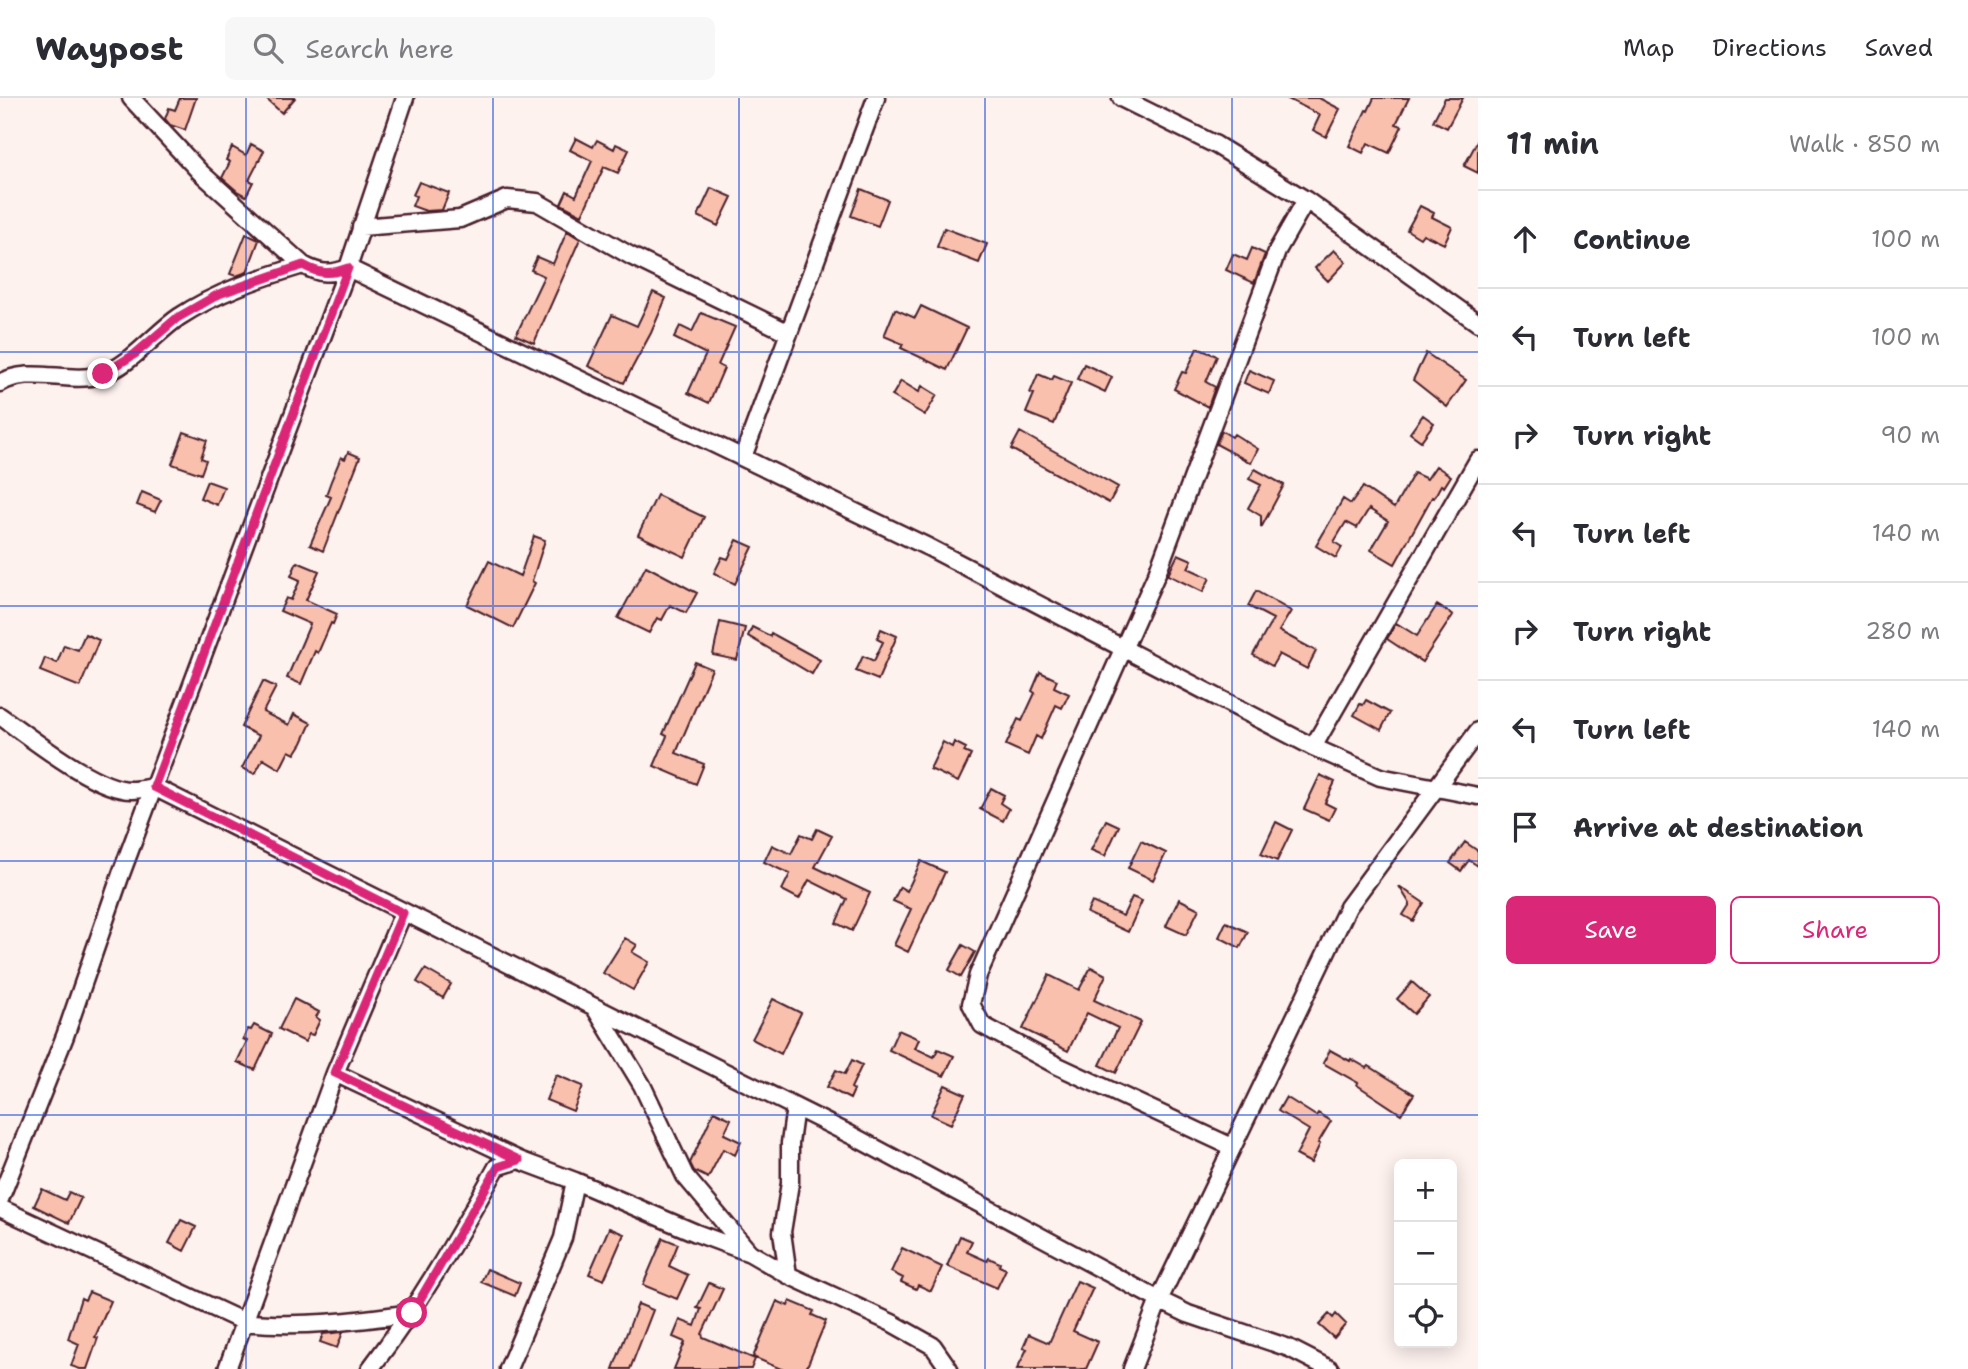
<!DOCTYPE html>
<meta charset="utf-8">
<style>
:root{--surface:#fff;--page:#f7f7f7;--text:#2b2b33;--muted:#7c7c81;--line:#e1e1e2;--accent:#db2777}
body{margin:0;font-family:"Shantell Sans",sans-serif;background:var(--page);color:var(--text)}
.controls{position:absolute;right:21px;bottom:21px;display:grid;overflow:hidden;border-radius:10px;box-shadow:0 4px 18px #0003}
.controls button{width:63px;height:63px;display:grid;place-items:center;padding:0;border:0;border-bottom:2px solid var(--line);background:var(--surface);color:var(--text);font:35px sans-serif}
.stop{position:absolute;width:21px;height:21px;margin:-16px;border:5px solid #db2777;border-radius:50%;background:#fff}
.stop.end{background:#db2777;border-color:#fff;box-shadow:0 2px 7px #0008}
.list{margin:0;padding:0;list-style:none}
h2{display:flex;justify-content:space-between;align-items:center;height:91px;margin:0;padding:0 28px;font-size:30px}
h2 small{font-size:23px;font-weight:400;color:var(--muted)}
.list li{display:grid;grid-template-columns:46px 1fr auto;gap:21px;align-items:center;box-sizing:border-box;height:98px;padding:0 28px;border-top:2px solid var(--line)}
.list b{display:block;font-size:26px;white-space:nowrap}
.list em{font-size:23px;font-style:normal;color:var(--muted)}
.actions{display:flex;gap:14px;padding:21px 28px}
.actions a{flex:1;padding:16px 0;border:2px solid var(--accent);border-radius:10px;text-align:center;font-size:24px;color:var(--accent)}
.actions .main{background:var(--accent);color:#fff}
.icon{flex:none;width:38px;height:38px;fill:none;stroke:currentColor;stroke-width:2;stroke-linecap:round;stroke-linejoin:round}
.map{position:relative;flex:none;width:1478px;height:1271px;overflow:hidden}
header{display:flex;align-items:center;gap:42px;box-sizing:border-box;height:98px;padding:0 35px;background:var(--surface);border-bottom:2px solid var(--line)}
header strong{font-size:33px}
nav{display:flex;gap:38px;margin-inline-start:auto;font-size:24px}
.search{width:490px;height:63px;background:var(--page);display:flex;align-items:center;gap:18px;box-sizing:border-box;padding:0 24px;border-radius:10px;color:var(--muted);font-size:26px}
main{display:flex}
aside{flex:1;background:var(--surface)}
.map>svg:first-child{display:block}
</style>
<header>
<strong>Waypost</strong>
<div class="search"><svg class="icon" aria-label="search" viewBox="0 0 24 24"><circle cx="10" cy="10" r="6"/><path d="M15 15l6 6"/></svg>Search here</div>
<nav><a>Map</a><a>Directions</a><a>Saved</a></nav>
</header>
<main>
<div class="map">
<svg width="1478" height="1271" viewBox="0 0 1478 1271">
<rect width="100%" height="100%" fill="#fef2ef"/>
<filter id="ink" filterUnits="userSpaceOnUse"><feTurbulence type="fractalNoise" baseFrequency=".0143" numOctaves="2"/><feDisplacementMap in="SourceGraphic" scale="14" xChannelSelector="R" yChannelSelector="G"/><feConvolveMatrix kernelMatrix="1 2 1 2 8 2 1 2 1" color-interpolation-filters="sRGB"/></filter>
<g filter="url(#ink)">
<!-- building -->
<path fill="#f8c0ad" stroke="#4a1f2b" stroke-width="2" d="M180,0H196L185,32L170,27L165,21L169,10L175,12Z
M265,0H295L282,15Z
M1286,0H1319L1340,11L1326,39L1313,32L1320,17Z
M1374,0H1409L1396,26L1402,28L1389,55L1368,45L1363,55L1349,48L1366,12L1368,13Z
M1445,0H1463L1447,30L1433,23Z
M576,40L593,49L597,42L614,51L616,46L629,52L618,75L604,69L582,117L561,106L567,93L576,98L592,63L570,52Z
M1478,42V75L1464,68Z
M251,46L264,53L249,82L253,84L246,98L237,93L222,80L230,64L226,62L232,49L246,57Z
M419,84L449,95L442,112L426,113L412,108L416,98L413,97Z
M711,90L732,99L718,128L698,118Z
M861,91L888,102L878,128L851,118Z
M1420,108L1434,115L1432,119L1452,129L1444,146L1423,136L1420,140L1407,132Z
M944,130L987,146L979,165L937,149Z
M567,133L580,141L534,245L516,237L544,178L531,172L537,159L553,166Z
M246,136L259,142L247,174L236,178L230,176Z
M1252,150L1265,156L1254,185L1226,172L1233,156L1247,162Z
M1334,152L1346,164L1328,183L1315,170Z
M653,194L666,200L651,235L624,285L588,268L612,217L637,228Z
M921,208L967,230L947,272L901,250L903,246L884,238L895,211L915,220Z
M701,215L735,229L718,267L724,270L709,305L688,295L706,256L674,240L680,228L692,234Z
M1197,250L1217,258L1206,284L1215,289L1208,309L1174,291L1182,274L1186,275Z
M1426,255L1466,282L1447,309L1413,282Z
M1084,266L1112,279L1105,294L1077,281Z
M1249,272L1274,283L1269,296L1244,285Z
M1038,276L1052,282L1054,278L1071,285L1054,326L1026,315L1034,296L1030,295Z
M901,283L919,294L922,288L937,297L925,317L892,298Z
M1423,317L1434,325L1421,343L1410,335Z
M1222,333L1232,339L1234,336L1258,351L1251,365L1216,346Z
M184,334L207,342L201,360L206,362L201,376L172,366Z
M1020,334L1118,389L1109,405L1011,351Z
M348,354L360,359L323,453L310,447L331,399L326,397L331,383L341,359L345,361Z
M1436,368L1451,378L1444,389L1441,387L1434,400L1432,399L1395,466L1371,452L1388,423L1369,411L1357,430L1346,424L1334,444L1342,449L1336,460L1316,448L1343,401L1351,406L1363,389L1394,410L1414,375L1427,381Z
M1255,371L1284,387L1261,430V418L1248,410L1261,387L1249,381Z
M207,383L224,389L217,407L200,400Z
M142,394L161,402L155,414L137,407Z
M657,397L704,419L685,459L638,437Z
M534,438L545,442L532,483L535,485L513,530L467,507L489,463L520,478Z
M737,442L753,449L735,486L714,475L722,459L728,461Z
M1178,456L1192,462L1188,470L1210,480L1203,494L1168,477Z
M297,464L319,473L306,502L337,516L333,526L331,525L318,555L315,553L301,586L287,580L310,526L280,513L286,500L291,502L300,482L291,478Z
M646,468L697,495L686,515L670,507L662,522L657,520L649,535L618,520Z
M1256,493L1291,513L1279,533L1316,553L1307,571L1279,556L1272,568L1253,557L1273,521L1248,508Z
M1437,507L1453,517L1422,564L1387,541L1396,525L1417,538Z
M720,524L745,530L737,562L713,557Z
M752,529L770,538L771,535L820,562L812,576L748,538Z
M881,531L897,538L878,582L856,573L863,558L874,563L883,544L877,541Z
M85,536L99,542L80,589L40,573L45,560L57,565L64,547L78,552Z
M695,564L712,571L676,655L704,666L696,686L654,668L667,638L663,636Z
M1040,574L1057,582L1054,589L1069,596L1062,610L1056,607L1041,641L1036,638L1028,657L1006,647L1018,621L1022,623L1035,595L1032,593Z
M263,583L276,589L263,614L289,627L294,616L311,625L302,645L295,656L289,653L280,671L263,661L255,676L242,670L259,638L241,629Z
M1366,602L1390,615L1381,632L1354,617L1360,606L1363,607Z
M943,644L952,649L954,644L966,650L964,654L971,657L958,684L930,671Z
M1320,677L1335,684L1325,705L1335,710L1329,722L1304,711Z
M991,690L1004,697L1000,705L1009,711L1003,723L980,711Z
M1106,722L1119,728L1105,758L1091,752Z
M1276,724L1292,732L1277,763L1261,756Z
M817,731L832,738L815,769L870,795L852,833L836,825L847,801L809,782L799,801L782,792L790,776L764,764L772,747L791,756L801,736L812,741Z
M1141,743L1166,755L1153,782L1128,770Z
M1465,744L1478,753V768L1469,762L1461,773L1450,765Z
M921,763L945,774L908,854L894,847L911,811L893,803L900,789L907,793Z
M1399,788L1424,805L1413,823L1403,817L1410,806Z
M1132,799L1142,803L1128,834L1087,815L1092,804L1123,818Z
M1179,801L1199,811L1186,837L1166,828Z
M1226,824L1248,834L1240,850L1219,839Z
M625,840L637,847L632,854L649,864L633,892L603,875Z
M963,847L975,854L961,879L949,872Z
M1091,869L1106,877L1094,902L1141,924L1116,975L1100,967L1118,930L1087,915L1068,953L1023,931L1049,877L1079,892Z
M425,871L451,886L443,900L417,884Z
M1412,884L1429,899L1414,916L1397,901Z
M294,901L319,914L316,919L320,922L313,937L309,936L305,944L279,931Z
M773,901L801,915L781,956L752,941Z
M254,927L272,936L255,972L237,964L247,943L243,941L248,931L251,932Z
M898,932L919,941L915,950L934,959L938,951L954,958L944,978L889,952Z
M1330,952L1350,963L1351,961L1367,970L1369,968L1414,996L1401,1016L1357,987L1358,985L1323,965Z
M852,962L862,967L851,990L854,992L850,1001L827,989L836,972L845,976Z
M556,977L583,988L573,1013L546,1002Z
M945,987L965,996L951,1026L931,1017Z
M1286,999L1316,1018L1318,1015L1331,1023L1318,1045L1320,1046L1311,1065L1296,1057L1309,1032L1278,1013Z
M714,1013L731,1021L724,1036L741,1044L735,1057L723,1051L708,1080L694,1073L690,1065Z
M42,1091L65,1102L69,1094L81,1100L69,1125L34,1108Z
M181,1122L196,1129L184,1153L169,1145Z
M609,1130L624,1136L604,1182L589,1176Z
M960,1138L972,1143L967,1154L987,1163L989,1160L1000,1165L999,1168L1006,1171L997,1190L947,1168Z
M663,1140L678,1146L669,1168L688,1177L677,1201L643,1187Z
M902,1150L942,1169L931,1193L918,1187L916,1191L901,1184L903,1180L891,1174Z
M487,1171L520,1185L515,1198L481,1184Z
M1077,1183L1093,1190L1073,1233L1098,1244L1086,1271H1017L1027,1251L1023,1250L1029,1236L1049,1245Z
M709,1185L723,1191L702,1236L703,1239L755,1261L751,1271H674L685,1244L673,1239L680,1222L695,1228L701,1211L697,1210Z
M89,1194L111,1203L95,1239L98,1240L87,1271H80L71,1268L79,1246L68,1241L81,1200L85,1202Z
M777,1203L788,1208L790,1203L814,1213L812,1217L826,1223L806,1271H781L753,1259Z
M638,1206L653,1212L630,1271H613Z
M1329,1216L1333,1220L1336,1216L1346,1226L1334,1240L1319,1227Z
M343,1234L337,1250L320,1244L323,1236Z"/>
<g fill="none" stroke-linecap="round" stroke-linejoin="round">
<defs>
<path id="minor" d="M131,0L200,74L303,167C319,176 330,177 348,170L928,449L1313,649L1380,679L1478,698
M1121,0L1216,47L1306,102L1478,225
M361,129L460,121L507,101L537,104L631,158L789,235
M0,285C30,268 68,286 101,277C130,268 154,236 179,219C217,194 260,180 303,167
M743,359L876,0
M0,618C30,639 96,693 132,692C139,692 147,690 154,689L851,1037L1159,1202L1188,1216L1289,1250L1330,1271
M1313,649L1478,362
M595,910L642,987L685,1078L748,1153
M335,975L519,1062L575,1083L696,1135L750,1155L788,1177L892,1225L933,1248L949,1271
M1232,1049L1056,967L982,927L971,906L978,877L1157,475L1278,151L1306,102
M0,1101L65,938L121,776L348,170L405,0
M0,1110L244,1224C299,1230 357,1223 412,1215
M788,1177L782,1134L790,1085V1045L795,1009
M227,1271L335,975L403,815
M370,1271C419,1207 458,1139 497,1069L519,1062
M508,1271L563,1140L575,1083
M1132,1271L1159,1202L1348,809L1478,633"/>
</defs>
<!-- minor casing -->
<use href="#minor" stroke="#4a1f2b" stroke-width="21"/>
<!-- minor -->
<use href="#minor" stroke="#fff" stroke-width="16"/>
</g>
</g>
<g fill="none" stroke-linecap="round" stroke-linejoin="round" filter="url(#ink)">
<!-- route -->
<path stroke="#db2777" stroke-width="9" d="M103,276L135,256L177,220L219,196L303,167C319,176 330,177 348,170L154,689L403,815L335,975L519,1062L498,1069L412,1215"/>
</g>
<!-- grid -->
<path fill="none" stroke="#1d4ed8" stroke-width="2" stroke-opacity="0.55" d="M246,0V1271M493,0V1271M739,0V1271M985,0V1271M1232,0V1271M0,254H1478M0,508H1478M0,763H1478M0,1017H1478"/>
</svg>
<div class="controls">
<button>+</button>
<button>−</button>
<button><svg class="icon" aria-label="locate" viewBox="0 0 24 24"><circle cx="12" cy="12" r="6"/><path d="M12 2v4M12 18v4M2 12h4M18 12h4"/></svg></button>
</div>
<div class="stop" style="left:412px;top:1215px"></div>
<div class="stop end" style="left:103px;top:276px"></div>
</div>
<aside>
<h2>11 min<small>Walk · 850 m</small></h2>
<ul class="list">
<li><svg class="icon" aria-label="ahead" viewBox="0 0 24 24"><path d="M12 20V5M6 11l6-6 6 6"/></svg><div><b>Continue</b></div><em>100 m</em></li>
<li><svg class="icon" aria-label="left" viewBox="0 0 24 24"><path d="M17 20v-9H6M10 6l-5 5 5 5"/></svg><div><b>Turn left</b></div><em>100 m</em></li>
<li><svg class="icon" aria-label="right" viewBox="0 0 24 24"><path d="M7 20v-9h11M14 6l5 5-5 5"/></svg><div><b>Turn right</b></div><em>90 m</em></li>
<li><svg class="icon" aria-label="left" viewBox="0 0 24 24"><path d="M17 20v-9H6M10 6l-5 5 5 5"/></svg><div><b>Turn left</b></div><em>140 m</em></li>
<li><svg class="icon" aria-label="right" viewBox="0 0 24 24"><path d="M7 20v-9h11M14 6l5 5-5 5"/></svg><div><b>Turn right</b></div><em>280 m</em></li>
<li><svg class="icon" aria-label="left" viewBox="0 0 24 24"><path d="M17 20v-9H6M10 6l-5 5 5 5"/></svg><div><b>Turn left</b></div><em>140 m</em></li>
<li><svg class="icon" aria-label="arrive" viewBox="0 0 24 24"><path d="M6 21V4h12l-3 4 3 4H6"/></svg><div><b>Arrive at destination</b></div></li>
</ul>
<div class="actions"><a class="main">Save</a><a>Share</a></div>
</aside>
</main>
